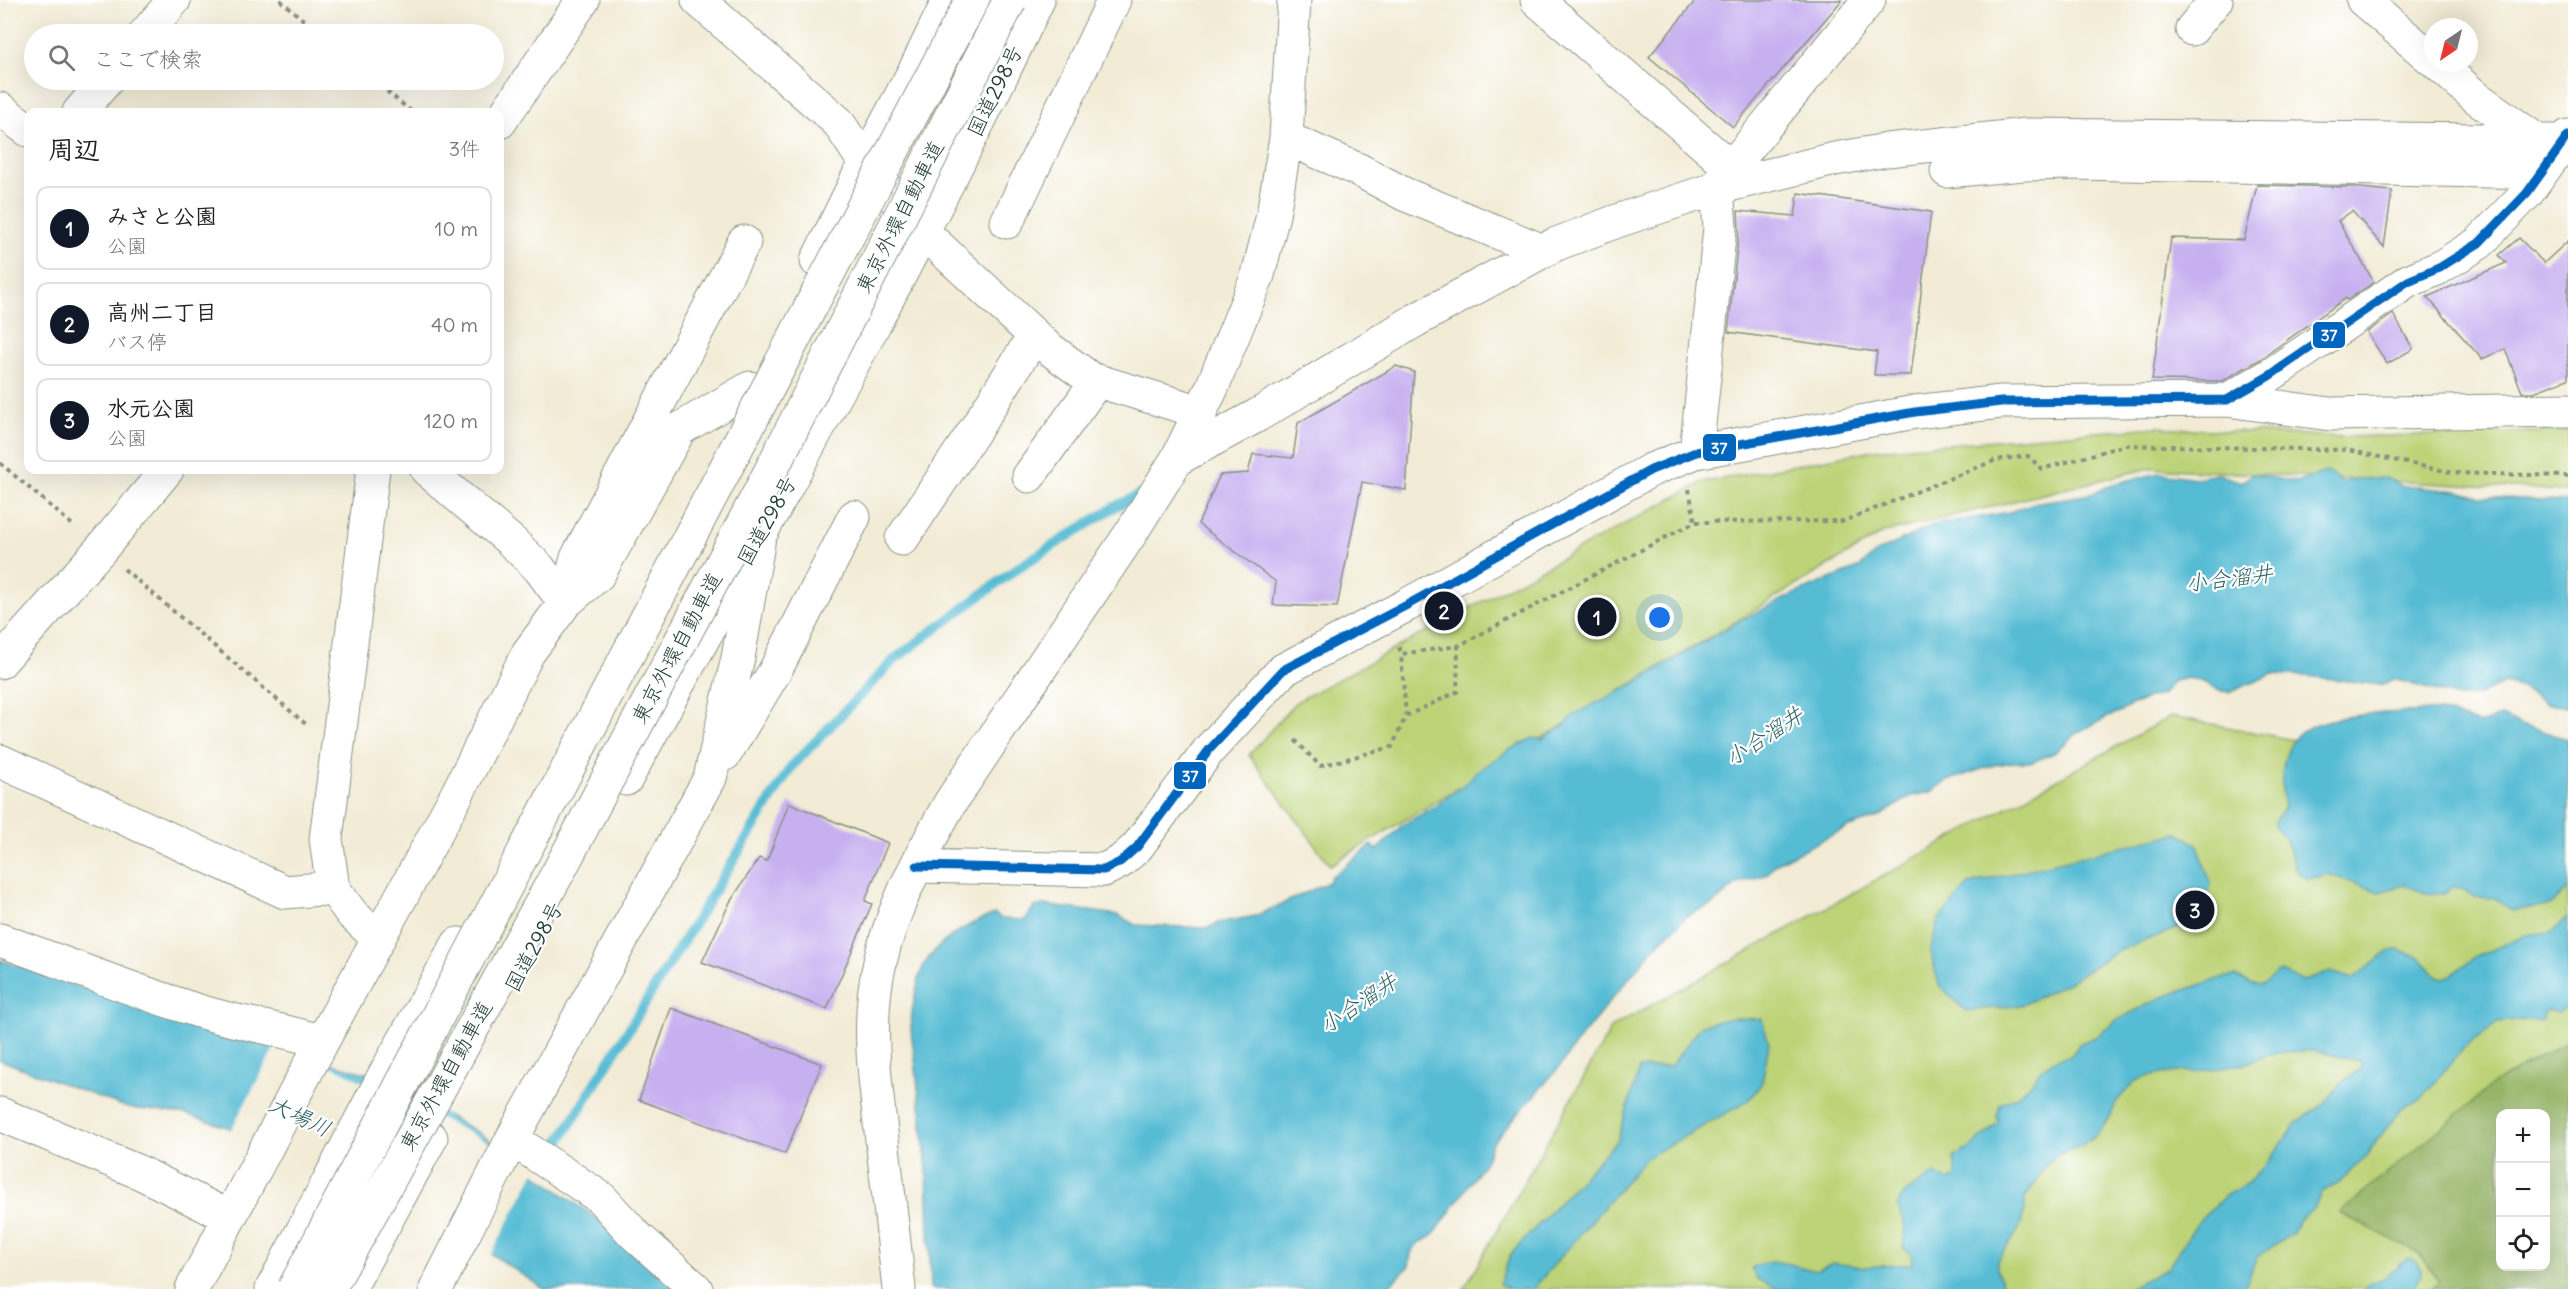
<!DOCTYPE html>
<html lang="ja">
<meta charset="utf-8">
<style>
:root{--surface:#fff;--page:#f6f6f6;--text:#222;--muted:#767676;--line:#e0e0e0;--accent:#111827}
body{margin:0;font-family:Delius,"Klee One",sans-serif;background:var(--page);color:var(--text)}
.controls{position:absolute;right:18px;bottom:18px;display:grid;overflow:hidden;border-radius:12px;box-shadow:0 6px 24px #0002}
.controls button{width:54px;height:54px;display:grid;place-items:center;padding:0;border:0;border-bottom:2px solid var(--line);background:var(--surface);color:var(--text);font:30px sans-serif}
.compass{position:absolute;left:2424px;top:18px;width:54px;height:54px;border-radius:50%;background:var(--surface);box-shadow:0 6px 24px #0002;rotate:215deg}
.you{position:absolute;left:1660px;top:618px;width:21px;height:21px;margin:-15px;border:4px solid #fff;border-radius:50%;background:#1a73e8;box-shadow:0 0 0 9px #1a73e833}
.badge{display:grid;place-items:center;width:39px;height:39px;border-radius:50%;background:var(--accent);color:#fff;font-size:20px;font-weight:700}
.pin{position:absolute;translate:-50% -50%;border:3px solid #fff;box-shadow:0 2px 6px #0006}
.list{margin:0;padding:0;list-style:none}
h2{display:flex;justify-content:space-between;align-items:center;height:78px;margin:0;padding:0 24px;font-size:26px}
h2 small{font-size:20px;font-weight:400;color:var(--muted)}
.list li{display:grid;grid-template-columns:39px 1fr auto;gap:18px;align-items:center;box-sizing:border-box;height:84px;margin:0 12px 12px;padding:0 12px;border:2px solid var(--line);border-radius:12px}
.list b{display:block;font-size:22px;white-space:nowrap}
.list p{margin:0;font-size:20px;white-space:nowrap;color:var(--muted)}
.list em{font-size:20px;font-style:normal;color:var(--muted)}
.icon{flex:none;width:33px;height:33px;fill:none;stroke:currentColor;stroke-width:2;stroke-linecap:round;stroke-linejoin:round}
.map{position:relative;flex:none;width:2568px;height:1289px;overflow:hidden}
.search{position:absolute;background:var(--surface);box-shadow:0 6px 24px #0002;left:24px;top:24px;width:480px;height:66px;display:flex;align-items:center;gap:15px;box-sizing:border-box;padding:0 21px;border-radius:33px;color:var(--muted);font-size:22px}
.panel{position:absolute;background:var(--surface);box-shadow:0 6px 24px #0002;left:24px;top:108px;width:480px;height:366px;border-radius:12px}
.map>svg:first-child{display:block}
</style>
<div class="map">
<svg width="2568" height="1289" viewBox="0 0 2568 1289">
<rect width="100%" height="100%" fill="#fff"/>
<filter id="ink" filterUnits="userSpaceOnUse"><feTurbulence type="fractalNoise" baseFrequency=".0167" numOctaves="2"/><feDisplacementMap in="SourceGraphic" scale="12" xChannelSelector="R" yChannelSelector="G"/><feConvolveMatrix kernelMatrix="1 2 1 2 8 2 1 2 1" color-interpolation-filters="sRGB"/></filter>
<filter id="wash" filterUnits="userSpaceOnUse"><feTurbulence type="fractalNoise" baseFrequency=".008" numOctaves="4" result="noise"/><feDisplacementMap in="SourceGraphic" scale="24" xChannelSelector="R" yChannelSelector="G"/><feGaussianBlur stdDeviation="1.35" result="paint"/><feColorMatrix in="noise" values="0 0 0 0 0 0 0 0 0 0 0 0 0 0 0 0 0 1.4 0 .05"/><feComposite in="paint" operator="in"/></filter>
<g filter="url(#wash)">
<rect width="100%" height="100%" fill="#f2ebd5"/>
<!-- green -->
<path fill="#bdd377" stroke="#6e8856" stroke-width="1.5" fill-rule="evenodd" d="M2157,427L2344,437L2568,431V491L2150,468L1883,533L1330,865L1249,755L1296,702L1701,483L1874,450Z
M2171,716L2568,794V1289H1464L1612,1027ZM2500,1114H2546V1266H2500Z"/>
<!-- forest -->
<path fill="#96b568" stroke="#5a794e" stroke-width="1.5" fill-rule="evenodd" d="M2568,1042V1289H2432L2439,1282L2419,1253L2340,1213L2497,1081ZM2500,1114H2546V1266H2500Z"/>
<!-- water -->
<path fill="#56bcd4" stroke="#3a7c84" stroke-width="1.5" d="M2326,472L2343,482L2355,479L2386,478L2402,486L2458,491L2480,497L2568,501V706L2548,705L2520,687L2505,683L2476,696L2459,697L2393,679L2381,685L2307,676L2272,674L2231,692L2220,691L2204,682L2188,678L2174,681L2163,694L2143,700L2078,732L2054,753L2032,762H2015L1994,765L1949,780L1931,792L1911,796L1879,817L1846,828L1776,863L1767,874L1737,884L1713,904L1688,915L1652,950L1580,1038L1561,1065L1492,1143L1485,1162L1433,1236L1417,1244L1411,1253L1409,1267L1385,1289H931L927,1170L914,1051C909,1030 911,1013 916,991C918,983 920,972 924,965C940,939 967,924 995,914L1002,919L1025,920L1034,907L1044,905L1118,915L1135,925L1209,928L1218,923L1256,916L1329,882L1331,877L1372,845L1377,850L1404,824L1432,808L1466,783L1476,772L1509,750L1533,738L1543,739L1565,725L1576,713L1626,688L1741,620L1794,594L1858,568L1878,552L1933,525L2010,512L2034,503L2091,494L2117,483L2160,473L2196,478L2218,474L2242,482L2252,474L2296,482Z
M2440,711L2480,724L2501,716L2521,725L2568,739V889C2546,916 2541,903 2512,911L2495,898L2474,897L2461,888L2453,887L2444,894L2425,893L2405,885L2379,892L2328,874L2309,879C2289,872 2294,853 2285,839C2283,835 2278,831 2275,827V821L2284,807C2279,783 2281,746 2303,731C2330,712 2406,712 2440,711Z
M2178,833L2198,845L2211,884L2201,919L2116,952L2068,983L2022,1005L1966,1011L1939,985L1930,951L1938,920L1969,884Z
M2568,917V1006L2558,1012L2548,1010L2544,1013L2541,1022L2523,1019L2498,1022L2482,1035L2470,1041L2420,1099L2400,1110L2362,1161L2338,1184L2323,1191L2316,1207L2300,1219L2293,1233L2257,1257L2247,1282L2242,1289H2126L2167,1269L2196,1224L2226,1195L2247,1184L2270,1160L2296,1123L2324,1104L2344,1080L2360,1070L2361,1065L2359,1061L2315,1051L2277,1052L2241,1065H2232L2193,1073L2186,1071L2162,1074L2145,1077L2134,1082L2117,1101L2110,1117L2096,1136L2078,1147L2057,1155L2049,1161L2025,1199V1210L2018,1232L1997,1260V1269L2004,1289H1779C1766,1283 1756,1283 1751,1268C1776,1255 1792,1266 1817,1271L1832,1263L1864,1267L1912,1264L1911,1253L1903,1248C1906,1231 1906,1221 1897,1206L1904,1194L1934,1174L1948,1181L1956,1177L1954,1157L1969,1149L1998,1123L1997,1115L2000,1104C2006,1101 2013,1099 2018,1095C2040,1080 2038,1060 2071,1056L2080,1043L2098,1036L2113,1022L2160,998L2221,978L2235,976L2250,983L2263,985L2278,971L2304,981C2314,978 2325,970 2334,973C2342,975 2346,979 2354,978L2389,951L2398,950L2419,957L2437,976L2443,978L2452,975L2472,959L2524,935L2552,932Z
M0,960L200,1027L373,1075L479,1133L597,1219L675,1289H544L440,1220L334,1161L186,1114L128,1108L0,1060Z
M1732,1018L1762,1019L1769,1044L1762,1083L1748,1101L1646,1158L1533,1289H1511L1499,1284L1511,1254L1618,1139L1639,1069L1671,1066L1701,1025Z
M2410,1258C2427,1267 2422,1278 2412,1289H2364C2371,1280 2378,1282 2386,1277C2396,1271 2398,1261 2410,1258Z"/>
<!-- pier -->
<path fill="#f2ebd5" d="M276,1045L306,1054L511,1153L535,1171L490,1257L438,1222L333,1163L230,1132Z"/>
<g fill="none" stroke-linecap="round" stroke-linejoin="round">
<!-- stream -->
<path stroke="#56bcd4" stroke-width="10" d="M548,1160L791,767L895,659L1019,567L1116,506L1141,494"/>
</g>
<g id="blocks">
<!-- building -->
<path fill="#c7b0f0" d="M1696,0H1842L1733,127L1649,57Z
M2257,185L2350,187L2392,191L2384,247L2352,211L2338,221L2374,282L2347,300L2346,298L2259,360L2222,381L2152,380L2171,238L2244,240Z
M1798,193L1931,212L1911,375H1874L1877,352L1728,332L1739,230L1738,211L1795,216Z
M2519,238L2544,263L2568,241V379L2534,392H2522L2505,349L2482,359L2427,297L2506,263L2499,255Z
M2393,314L2413,349L2387,364L2367,332Z
M1396,366L1414,372L1406,490L1362,482L1337,607L1273,605L1276,582L1198,524L1220,475L1248,473L1253,454L1293,458L1298,423Z
M789,803L888,843L865,901L872,904L827,1009L702,962L730,902L759,858L767,861Z
M671,1008L822,1064L785,1154L639,1100Z"/>
</g>
</g>
<g filter="url(#ink)">
<use href="#blocks" fill-opacity="0" stroke="#889484" stroke-width="1.5"/>
<g fill="none" stroke-linecap="round" stroke-linejoin="round">
<defs>
<path id="minor" d="M698,0L838,122L865,163L924,233L1047,347L1091,379L1201,412
M1537,0L1730,167
M2363,0L2433,60
M2192,29L2216,0
M145,34L174,0
M2437,63L2477,98L2536,140
M0,109L28,130
M79,112L107,80
M500,122L583,0
M1286,138L1359,170L1404,194L1543,251
M1947,171L2023,164L2074,163L2542,172
M1716,186L1869,0
M1007,222L1114,0
M2227,400L2330,414L2568,410
M1696,452L1720,228L1717,188
M1177,459L1258,415L1416,320L1554,245L1617,221L1717,188L1835,159L1887,150L2026,135L2564,141
M373,470L326,839L333,888L352,914L378,938
M427,470L511,541L539,568L565,603
M1029,476L1097,381
M902,539L973,433L1034,336
M565,603L577,558L744,242
M0,662L101,549L167,470
M725,754L775,671L854,517
M0,761L285,892L333,888
M917,866L1104,870L1120,862L1137,847L1209,750L1283,670L1407,605L1651,470L1696,452L1915,412L2001,402L2227,400L2269,376L2408,281L2439,268L2479,243L2527,193L2568,136
M0,940C67,964 134,991 202,1012C242,1024 283,1029 322,1042
M0,1114L141,1173L229,1217
M512,1139L601,1198L634,1234L696,1289
M192,1289L322,1042L456,796L528,653L565,603L598,575L680,429L750,388
M436,1289L512,1139L710,778L738,658L758,544
M899,1289C894,1242 889,1195 883,1148C876,1087 865,1023 880,962C893,906 922,853 950,803L1131,533L1177,459L1211,390L1258,275L1273,215L1286,138L1294,0"/>
<path id="highway" d="M817,261L865,163L916,68L949,0
M626,779C767,521 912,265 1038,0
M272,1289L385,1074L458,944
M349,1289L431,1138"/>
</defs>
<!-- minor casing -->
<use href="#minor" stroke="#889484" stroke-width="35"/>
<!-- highway casing -->
<use href="#highway" stroke="#889484" stroke-width="35"/>
<!-- path -->
<path stroke="#889484" stroke-width="4" stroke-dasharray="4.5 4.5" stroke-linecap="butt" d="M280,0L320,34
M373,80L412,112
M0,463L75,527
M1689,489L1695,522
M124,569L308,726
M1399,647L1401,654L1458,646L1695,522L1844,521L1996,460L2028,456L2042,469L2126,445L2347,450L2454,473L2568,476
M1406,716L1457,692L1458,646
M1295,740L1320,766L1392,747L1406,716L1401,654"/>
<!-- minor -->
<use href="#minor" stroke="#fff" stroke-width="33"/>
<!-- highway -->
<use href="#highway" stroke="#fff" stroke-width="33"/>
<defs>
<path id="highway-bridge" d="M294,1289L972,0
M329,1289L560,869L762,488L1010,0"/>
</defs>
<!-- highway-bridge casing -->
<use href="#highway-bridge" stroke="#889484" stroke-width="35" stroke-linecap="butt"/>
<!-- highway-bridge -->
<use href="#highway-bridge" stroke="#fff" stroke-width="33"/>
<defs>
<path id="bus-1" d="M917,866L1104,870L1120,862L1137,847L1209,750L1283,670L1407,605L1651,470L1696,452L1915,412L2001,402L2227,400L2269,376L2408,281L2439,268L2479,243L2527,193L2568,136"/>
</defs>
<!-- bus-1 casing -->
<use href="#bus-1" stroke="#fff" stroke-width="14"/>
<!-- bus-1 -->
<use href="#bus-1" stroke="#0065bd" stroke-width="9"/>
</g>
</g>
<g text-anchor="middle" stroke-width="4.5" stroke-linejoin="round" paint-order="stroke">
<!-- street labels -->
<g font-size="21" fill="#1f3d34" stroke="#fff">
<text transform="translate(995 91) rotate(-64)" y="7">国道298号</text>
<text transform="translate(900 217) rotate(-63)" y="7">東京外環自動車道</text>
<text transform="translate(767 521) rotate(-61)" y="7">国道298号</text>
<text transform="translate(677 648) rotate(-62)" y="7">東京外環自動車道</text>
<text transform="translate(534 947) rotate(-62)" y="7">国道298号</text>
<text transform="translate(446 1076) rotate(-61)" y="7">東京外環自動車道</text>
</g>
<!-- water labels -->
<g font-size="22" font-style="italic" fill="#306364" stroke="#fff">
<text transform="translate(2229 578) rotate(-7)" y="8">小合溜井</text>
<text transform="translate(1764 736) rotate(-33)" y="8">小合溜井</text>
<text transform="translate(1358 1003) rotate(-34)" y="8">小合溜井</text>
<text transform="translate(300 1116) rotate(25)" y="8">大場川</text>
</g>
</g>
<g stroke="#fff" stroke-width="2">
<rect x="2312" y="321" width="34" height="28" rx="6" fill="#0065bd"/>
<rect x="1702" y="433" width="35" height="29" rx="6" fill="#0065bd"/>
<rect x="1173" y="761" width="34" height="29" rx="6" fill="#0065bd"/>
</g>
<g font-size="16" text-anchor="middle" font-weight="bold" fill="#fff">
<text x="2329" y="341">37</text>
<text x="1719" y="454">37</text>
<text x="1190" y="782">37</text>
</g>
</svg>
<div class="controls">
<button>+</button>
<button>−</button>
<button><svg class="icon" aria-label="locate" viewBox="0 0 24 24"><circle cx="12" cy="12" r="6"/><path d="M12 2v4M12 18v4M2 12h4M18 12h4"/></svg></button>
</div>
<svg class="compass" viewBox="-18 -18 36 36"><path d="M0-13l5 13h-10z" fill="#e53935"/><path d="M0 13l5-13h-10z" fill="#767676"/></svg>
<div class="you"></div>
<div class="pin badge" style="left:1597px;top:617px">1</div>
<div class="pin badge" style="left:1444px;top:611px">2</div>
<div class="pin badge" style="left:2195px;top:910px">3</div>
<div class="search"><svg class="icon" aria-label="search" viewBox="0 0 24 24"><circle cx="10" cy="10" r="6"/><path d="M15 15l6 6"/></svg>ここで検索</div>
<section class="panel">
<h2>周辺<small>3件</small></h2>
<ul class="list">
<li><span class="badge">1</span><div><b>みさと公園</b><p>公園</p></div><em>10 m</em></li>
<li><span class="badge">2</span><div><b>高州二丁目</b><p>バス停</p></div><em>40 m</em></li>
<li><span class="badge">3</span><div><b>水元公園</b><p>公園</p></div><em>120 m</em></li>
</ul>
</section>
</div>
